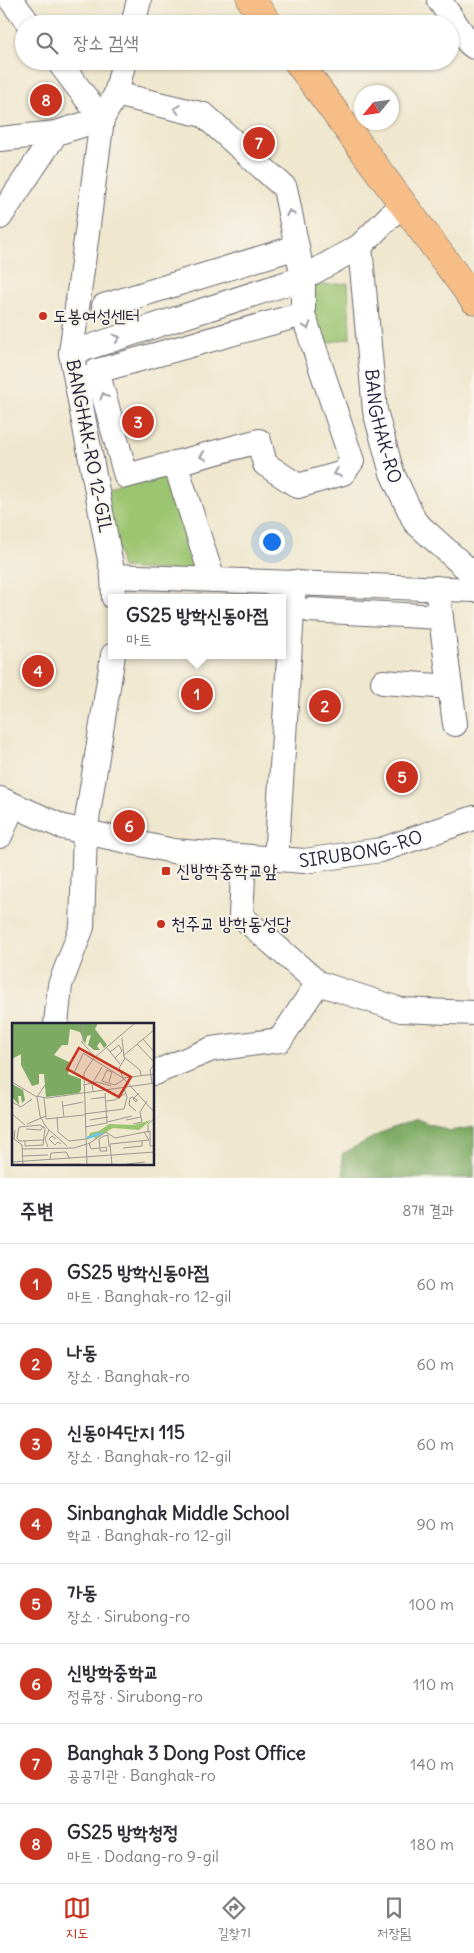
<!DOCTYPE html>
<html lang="ko">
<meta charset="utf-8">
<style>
:root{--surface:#fff;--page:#f2f2f3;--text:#2b2b33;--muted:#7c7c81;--line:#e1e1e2;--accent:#c8321e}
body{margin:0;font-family:Delius,"Poor Story",sans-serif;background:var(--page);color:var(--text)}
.compass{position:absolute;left:354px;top:85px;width:45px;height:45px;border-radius:50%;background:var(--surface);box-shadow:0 1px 4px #0004;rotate:241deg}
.you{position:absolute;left:271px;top:541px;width:18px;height:18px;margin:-12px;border:4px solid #fff;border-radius:50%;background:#1a73e8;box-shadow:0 0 0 8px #1a73e833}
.badge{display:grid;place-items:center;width:32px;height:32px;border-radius:50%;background:var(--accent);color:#fff;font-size:16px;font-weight:700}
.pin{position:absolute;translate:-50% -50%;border:2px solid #fff;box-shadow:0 1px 5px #0006}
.popup{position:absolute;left:108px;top:594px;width:178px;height:65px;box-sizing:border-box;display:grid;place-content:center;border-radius:0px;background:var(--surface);filter:drop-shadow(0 1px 4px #0005);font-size:16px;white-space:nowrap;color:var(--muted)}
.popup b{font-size:19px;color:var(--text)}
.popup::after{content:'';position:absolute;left:50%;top:100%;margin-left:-10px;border:10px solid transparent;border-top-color:var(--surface)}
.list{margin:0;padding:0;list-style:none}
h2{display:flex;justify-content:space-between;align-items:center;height:65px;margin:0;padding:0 20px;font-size:21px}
h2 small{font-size:16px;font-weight:400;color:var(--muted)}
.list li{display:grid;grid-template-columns:32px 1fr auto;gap:15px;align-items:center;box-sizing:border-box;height:80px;padding:0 20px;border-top:1px solid var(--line)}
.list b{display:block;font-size:19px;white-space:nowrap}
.list p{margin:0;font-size:16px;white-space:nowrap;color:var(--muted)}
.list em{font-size:16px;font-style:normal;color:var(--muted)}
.icon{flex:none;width:28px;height:28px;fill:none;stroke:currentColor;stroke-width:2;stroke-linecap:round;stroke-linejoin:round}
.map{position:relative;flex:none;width:474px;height:1178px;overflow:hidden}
.search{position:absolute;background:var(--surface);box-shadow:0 1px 4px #0004;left:15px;right:15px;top:15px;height:55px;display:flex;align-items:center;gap:12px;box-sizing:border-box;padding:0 18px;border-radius:28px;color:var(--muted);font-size:19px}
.sheet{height:705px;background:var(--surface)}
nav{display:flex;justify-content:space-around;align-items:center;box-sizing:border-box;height:70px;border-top:1px solid var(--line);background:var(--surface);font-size:14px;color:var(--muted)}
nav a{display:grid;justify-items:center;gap:2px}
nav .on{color:var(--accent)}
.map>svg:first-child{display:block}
</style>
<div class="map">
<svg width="474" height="1178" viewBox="0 0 474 1178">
<rect width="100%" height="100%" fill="#f7f3e8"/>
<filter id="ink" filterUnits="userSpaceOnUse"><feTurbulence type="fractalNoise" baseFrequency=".02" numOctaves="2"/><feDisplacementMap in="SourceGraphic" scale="10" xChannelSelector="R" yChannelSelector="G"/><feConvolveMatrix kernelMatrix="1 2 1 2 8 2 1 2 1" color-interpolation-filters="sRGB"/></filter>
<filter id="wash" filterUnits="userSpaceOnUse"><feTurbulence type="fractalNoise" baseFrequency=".0096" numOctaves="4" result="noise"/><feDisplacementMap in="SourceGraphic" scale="20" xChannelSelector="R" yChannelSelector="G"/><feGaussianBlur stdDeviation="1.12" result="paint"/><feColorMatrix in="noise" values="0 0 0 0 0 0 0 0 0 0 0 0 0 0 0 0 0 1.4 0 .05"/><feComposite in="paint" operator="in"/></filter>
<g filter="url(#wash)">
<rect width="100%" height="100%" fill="#efe7ce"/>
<!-- green -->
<path fill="#9cc571" stroke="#5f7456" d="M348,283L350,338L322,344L311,314L313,286Z
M170,475L202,572L122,568L105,492Z"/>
<!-- forest -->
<path fill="#7daa63" stroke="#50664f" d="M416,1119L450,1131L474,1127V1178H344L342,1154L383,1132Z"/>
</g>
<g filter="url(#ink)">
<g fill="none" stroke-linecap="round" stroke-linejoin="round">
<defs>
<g id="minor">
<path d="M11,0L29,24"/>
<path d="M439,0L469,43L474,47"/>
<path d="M133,24L139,0"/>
<path d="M116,94L204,115L285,188L303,278V314L352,461L343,473L298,486L265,464L259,441L126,476L97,371L303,314"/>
<path d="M0,139L56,133"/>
<path d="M0,217L56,133L102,119L58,61"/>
<path id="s1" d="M360,246L375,411L392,473L415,522L474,575"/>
<path d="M104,306L297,247"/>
<path d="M71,353L303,278L360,246L403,203"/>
<path d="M175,463L213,580"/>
<path d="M113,576L474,590"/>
<path d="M114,598L113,576L71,353L102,119L116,94L124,61"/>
<path d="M309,610L441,617"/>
<path d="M383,682L450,687L437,588"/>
<path d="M450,687L455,724"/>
<path id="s2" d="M0,799L63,827L173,851L304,861L381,850L474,818"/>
<path d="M0,836L13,805"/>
<path d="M244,857L241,916L318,983L401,1010L474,1013"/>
<path d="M276,859L294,582"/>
<path d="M56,1024L60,985L82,927L85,832L113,655"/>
<path d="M154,1073L212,1049L280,1040L318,983"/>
</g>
<path id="major" d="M251,0L269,24
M297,61L474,300"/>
</defs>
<!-- minor casing -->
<use href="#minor" stroke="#6a676e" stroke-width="26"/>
<!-- major casing -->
<use href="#major" stroke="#6a676e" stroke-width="29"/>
<!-- minor -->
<use href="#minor" stroke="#fff" stroke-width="24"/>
<!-- major -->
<use href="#major" stroke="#f6be86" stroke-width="28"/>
</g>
<!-- one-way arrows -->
<defs><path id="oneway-chevron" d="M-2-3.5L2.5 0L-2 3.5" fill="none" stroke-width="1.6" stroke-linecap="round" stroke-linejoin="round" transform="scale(1.25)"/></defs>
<g stroke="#9c9ca7">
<use href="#oneway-chevron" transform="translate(177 109) rotate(-167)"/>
<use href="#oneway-chevron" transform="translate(290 213) rotate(-101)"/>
<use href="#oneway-chevron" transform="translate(307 326) rotate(71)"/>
<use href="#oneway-chevron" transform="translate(117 338) rotate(-18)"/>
<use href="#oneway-chevron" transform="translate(104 396) rotate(-105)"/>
<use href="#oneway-chevron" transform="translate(203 456) rotate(165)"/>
<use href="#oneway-chevron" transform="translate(337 473) rotate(158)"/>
</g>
</g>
<!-- markers -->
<g fill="#c8321e" stroke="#f7f3e8" stroke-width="2">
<circle cx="43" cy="316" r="5"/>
<rect x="161" y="866" width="10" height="10" rx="2.5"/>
<circle cx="161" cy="924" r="5"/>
</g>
<g text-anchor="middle" stroke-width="4" stroke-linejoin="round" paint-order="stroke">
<!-- poi labels -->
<g font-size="18" fill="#22223b" stroke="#f7f3e8" text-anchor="start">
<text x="53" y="322">도봉여성센터</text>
<text x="176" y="877">신방학중학교앞</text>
<text x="171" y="930">천주교 방학동성당</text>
</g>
<!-- street labels -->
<g font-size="18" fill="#22223b" stroke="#f7f3e8">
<text dy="6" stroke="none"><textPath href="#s1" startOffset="182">BANGHAK-RO</textPath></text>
<text transform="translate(89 446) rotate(79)" y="6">BANGHAK-RO 12-GIL</text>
<text dy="6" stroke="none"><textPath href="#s2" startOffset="371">SIRUBONG-RO</textPath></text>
</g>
</g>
<!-- overview -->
<g transform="translate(12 1023)">
<rect width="142" height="142" fill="#efe7ce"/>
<path d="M139,97L127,107L101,105L83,116L81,113L75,117L78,110L87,108L97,101L122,102Z" fill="#9cc571"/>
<path d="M0,0H86L83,6L95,22L92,25L88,19L85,23L88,27H82L76,22L79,12L75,13L73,21L68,9L58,6L56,22H50L42,32L59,40L56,51L69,56V67L67,70L34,74L32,51H27V61L20,63L9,42V31L0,36ZM0,61L11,67L13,77L10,80L9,73H6L7,82L0,74Z" fill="#7daa63"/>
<path fill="none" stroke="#6cc4ea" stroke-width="2.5" d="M75,115L90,110"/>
<path fill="none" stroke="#9d9893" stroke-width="1" d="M65,0L71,4V19M110,15L112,34L128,47L129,53M131,16L143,30M69,18L83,34M125,21L143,40M94,24L108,41M98,29L107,22L110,28L103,35M71,30L111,55L143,90M111,33L143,6M113,35L107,45L111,55L143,51M62,50L71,31M0,59L23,73L35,75L143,60M97,59L100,49L95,47L90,58L103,62L112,56M140,60L138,47L143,40M33,62L25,74L28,93L34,104L55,123M71,62L85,59L99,63M81,68L80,61L90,44M79,76L94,74M50,78L52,94M94,78L103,77L114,70M0,79L9,84L20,76M51,83L71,79M124,88L117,82L118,75L121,74L122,75L125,77L124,79L121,76L127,70M0,91L13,102M72,91L112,86L115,74L112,65M34,93V96L72,92M45,94L46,109L57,118L74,116M78,97L96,94M114,97L129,94M95,99L120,93M15,101L34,93L32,75M121,101L130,99L128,89L135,78M73,104L95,100L93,70M14,106L29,107L31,103M3,107L2,116L10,122L11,142M136,110V101L143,95M44,116L40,113L37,116L43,122L46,119L49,121M13,118V123L31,122L33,105L28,102L7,104L5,115L7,118L31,117M77,120L79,126L95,124M98,121L137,117L132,109M98,121L100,142M36,124L33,116L37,107M94,125L95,128H88L87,116L92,113L96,112L97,124M111,125L130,123V118M10,126L62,125L78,120L94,109L103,115L138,108V123H143M11,133L36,132M38,136L39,130L54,129L58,136M0,139L143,129M115,141L133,139M29,142L69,141M75,142L72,50L81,36L123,0"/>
<path fill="#c8321e" fill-opacity="0.15" stroke="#c8321e" stroke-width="2.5" d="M67,25L119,54L107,74L55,46Z"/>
<rect width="142" height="142" fill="none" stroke="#22223b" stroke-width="2.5"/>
</g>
</svg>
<svg class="compass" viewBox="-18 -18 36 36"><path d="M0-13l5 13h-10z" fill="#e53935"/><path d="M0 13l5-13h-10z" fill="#7c7c81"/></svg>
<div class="you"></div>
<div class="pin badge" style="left:197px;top:694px">1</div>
<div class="popup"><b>GS25 방학신동아점</b>마트</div>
<div class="pin badge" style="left:325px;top:706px">2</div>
<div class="pin badge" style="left:138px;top:422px">3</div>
<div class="pin badge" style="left:38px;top:671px">4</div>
<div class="pin badge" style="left:402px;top:777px">5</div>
<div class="pin badge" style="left:129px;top:826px">6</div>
<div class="pin badge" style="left:259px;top:143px">7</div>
<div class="pin badge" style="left:46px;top:100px">8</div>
<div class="search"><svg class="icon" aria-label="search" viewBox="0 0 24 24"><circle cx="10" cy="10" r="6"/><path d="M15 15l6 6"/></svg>장소 검색</div>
</div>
<section class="sheet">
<h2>주변<small>8개 결과</small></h2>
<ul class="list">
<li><span class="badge">1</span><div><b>GS25 방학신동아점</b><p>마트 · Banghak-ro 12-gil</p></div><em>60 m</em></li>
<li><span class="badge">2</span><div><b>나동</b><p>장소 · Banghak-ro</p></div><em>60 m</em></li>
<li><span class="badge">3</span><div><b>신동아4단지 115</b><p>장소 · Banghak-ro 12-gil</p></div><em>60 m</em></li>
<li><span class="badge">4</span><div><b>Sinbanghak Middle School</b><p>학교 · Banghak-ro 12-gil</p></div><em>90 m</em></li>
<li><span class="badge">5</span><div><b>가동</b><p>장소 · Sirubong-ro</p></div><em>100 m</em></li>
<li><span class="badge">6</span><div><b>신방학중학교</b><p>정류장 · Sirubong-ro</p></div><em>110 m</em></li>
<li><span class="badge">7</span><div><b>Banghak 3 Dong Post Office</b><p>공공기관 · Banghak-ro</p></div><em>140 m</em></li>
<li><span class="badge">8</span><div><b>GS25 방학청정</b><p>마트 · Dodang-ro 9-gil</p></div><em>180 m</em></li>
</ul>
</section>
<nav>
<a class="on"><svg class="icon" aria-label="map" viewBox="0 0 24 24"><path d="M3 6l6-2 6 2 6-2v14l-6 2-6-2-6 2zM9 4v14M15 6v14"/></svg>지도</a>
<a><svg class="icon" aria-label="directions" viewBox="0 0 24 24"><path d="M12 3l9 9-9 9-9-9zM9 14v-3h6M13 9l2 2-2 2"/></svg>길찾기</a>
<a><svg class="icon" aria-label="saved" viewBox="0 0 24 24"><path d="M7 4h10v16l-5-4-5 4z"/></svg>저장됨</a>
</nav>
